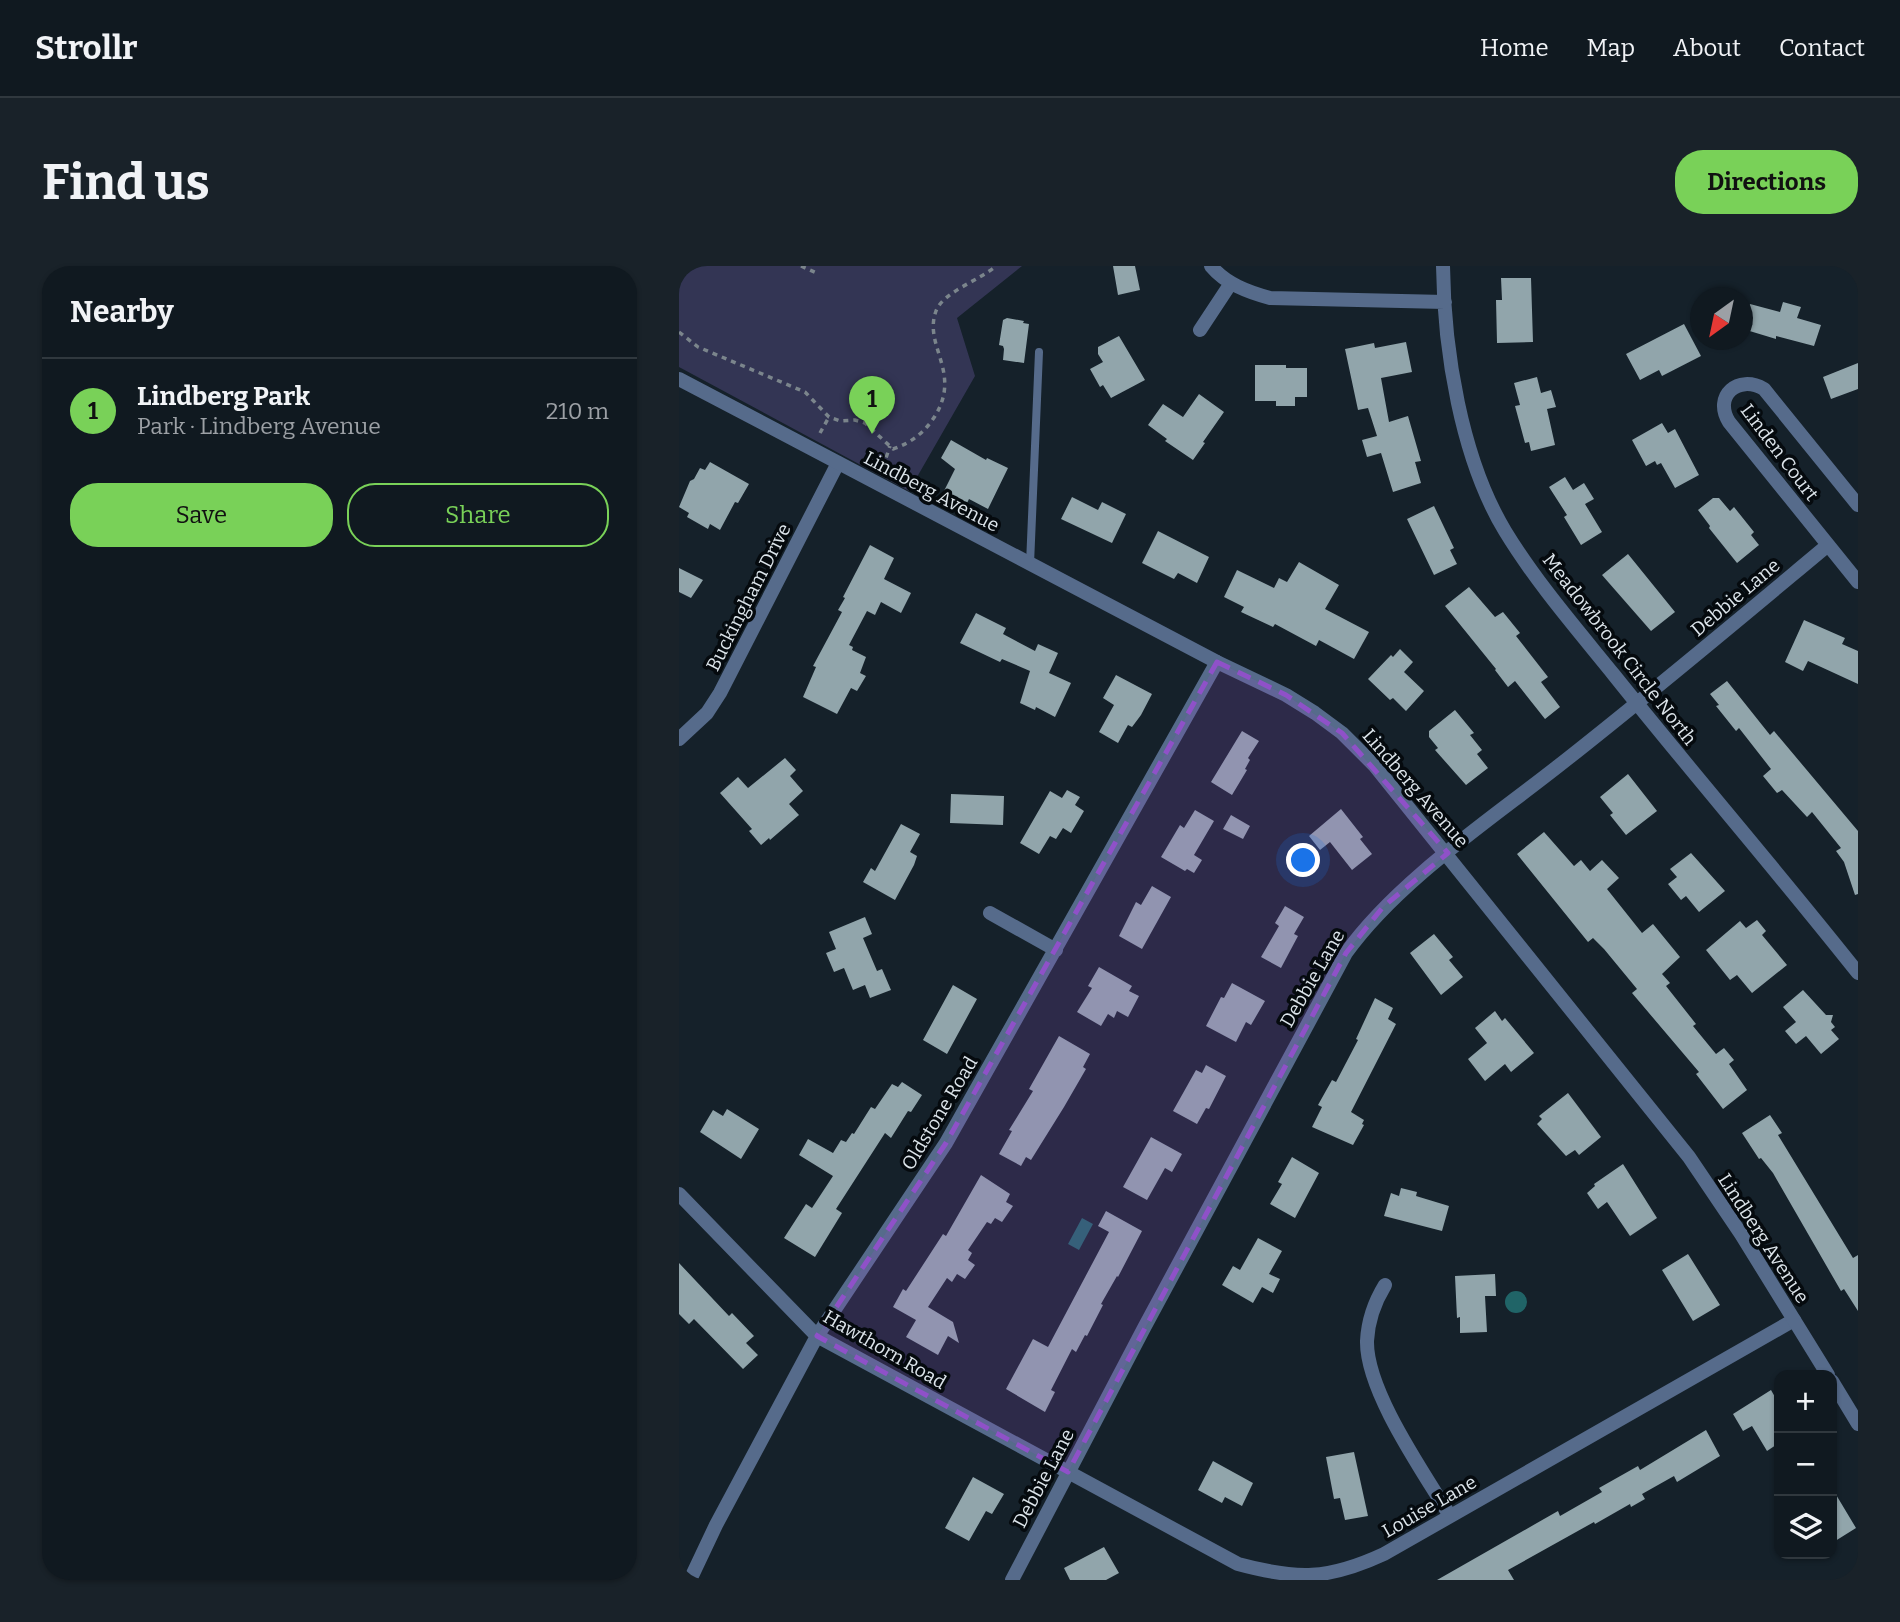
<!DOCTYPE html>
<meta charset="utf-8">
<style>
:root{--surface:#101920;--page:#192229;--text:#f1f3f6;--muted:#9ca0a5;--line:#30383e;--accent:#79d158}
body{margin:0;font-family:Bitter,serif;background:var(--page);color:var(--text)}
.controls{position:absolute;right:21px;bottom:21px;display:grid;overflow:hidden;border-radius:14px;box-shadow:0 2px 5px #0004}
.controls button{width:63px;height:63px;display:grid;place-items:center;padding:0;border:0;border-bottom:2px solid var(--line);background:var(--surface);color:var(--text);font:35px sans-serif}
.compass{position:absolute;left:1011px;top:21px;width:63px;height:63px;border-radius:50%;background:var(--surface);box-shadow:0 2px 5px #0004;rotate:213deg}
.you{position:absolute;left:625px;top:595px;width:24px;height:24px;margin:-18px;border:5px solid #fff;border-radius:50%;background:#1a73e8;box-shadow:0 0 0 10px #1a73e833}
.badge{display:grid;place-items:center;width:46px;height:46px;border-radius:50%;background:var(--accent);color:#111;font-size:23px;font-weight:700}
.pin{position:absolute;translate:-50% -58px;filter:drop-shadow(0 2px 4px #0008)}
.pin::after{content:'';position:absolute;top:37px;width:24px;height:21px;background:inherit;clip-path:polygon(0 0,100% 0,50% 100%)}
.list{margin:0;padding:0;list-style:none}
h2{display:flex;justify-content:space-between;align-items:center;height:91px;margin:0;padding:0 28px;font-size:30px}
h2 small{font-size:23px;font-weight:400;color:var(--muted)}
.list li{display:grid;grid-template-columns:46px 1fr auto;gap:21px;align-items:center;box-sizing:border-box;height:105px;padding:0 28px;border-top:2px solid var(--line)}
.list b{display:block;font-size:26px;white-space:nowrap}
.list p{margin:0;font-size:23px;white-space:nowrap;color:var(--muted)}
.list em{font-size:23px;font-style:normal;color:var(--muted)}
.actions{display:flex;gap:14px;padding:21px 28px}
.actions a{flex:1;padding:16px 0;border:2px solid var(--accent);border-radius:28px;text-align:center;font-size:24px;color:var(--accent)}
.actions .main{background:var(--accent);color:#111}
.icon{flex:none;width:38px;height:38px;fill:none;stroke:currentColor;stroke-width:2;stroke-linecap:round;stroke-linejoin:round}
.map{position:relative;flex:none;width:1179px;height:1314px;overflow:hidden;border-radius:28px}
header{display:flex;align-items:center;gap:42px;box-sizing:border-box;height:98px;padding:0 35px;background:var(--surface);border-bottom:2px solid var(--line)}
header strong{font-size:33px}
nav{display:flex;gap:38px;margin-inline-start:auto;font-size:24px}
.intro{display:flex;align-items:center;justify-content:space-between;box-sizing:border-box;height:168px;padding:0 42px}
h1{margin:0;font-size:49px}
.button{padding:18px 32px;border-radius:28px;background:var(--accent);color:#111;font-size:24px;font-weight:700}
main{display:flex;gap:42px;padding:0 42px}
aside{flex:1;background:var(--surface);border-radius:28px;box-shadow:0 2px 5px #0004}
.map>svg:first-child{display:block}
</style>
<header>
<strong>Strollr</strong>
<nav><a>Home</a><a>Map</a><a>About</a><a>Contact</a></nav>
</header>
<div class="intro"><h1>Find us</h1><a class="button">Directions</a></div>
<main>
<aside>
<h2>Nearby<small></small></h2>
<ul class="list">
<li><span class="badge">1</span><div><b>Lindberg Park</b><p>Park · Lindberg Avenue</p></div><em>210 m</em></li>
</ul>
<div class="actions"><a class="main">Save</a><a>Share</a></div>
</aside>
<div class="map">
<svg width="1179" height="1314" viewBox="0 0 1179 1314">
<rect width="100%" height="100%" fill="#15212a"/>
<!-- green -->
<path fill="#333554" d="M0,0H343L278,52L296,110L230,225L0,101Z"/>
<!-- water -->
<path fill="#206467" d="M403,952L414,958L400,984L389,978Z
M826 1036a11 11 0 1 1 22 0a11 11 0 1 1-22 0Z"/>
<!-- building -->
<path fill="#91a5ab" d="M434,0H456L461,24L439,29Z
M822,12H852L854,76L818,77L817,34H823Z
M1104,36L1122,41L1118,52L1142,59L1135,80L1097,70V73L1064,63L1071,38L1101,46Z
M328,52L345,55L344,57L350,58L345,97L324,94L325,83L324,80L320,79L324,54Z
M1005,58L1022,90L983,110L980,104L961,114L947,88Z
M440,70L466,114L432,132L424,119L421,121L411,103L424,96L419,88V81Z
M727,76L733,106L702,112L710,156L729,150L742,195L736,196L742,217L714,226L702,187L688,191L683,174L698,170L689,142L679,144L666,83L695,77L696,82Z
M1179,97V123L1152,133L1144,111Z
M576,99H607V102H628V131H616V140H597V135H576Z
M858,111L862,127L872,124L877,141L868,143L876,179L852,185L850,176L846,177L836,140L841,139L835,117Z
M520,128L545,146L524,176L526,177L514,194L486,175L488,173L469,159L484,138L504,151Z
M983,157L989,167L996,163L1020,209L996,222L982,197L978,199L976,195L967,200L953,174Z
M272,174L307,194L308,192L329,202L309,243L290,233L285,243L262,231L276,203L262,192Z
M31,196L70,218L59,237L56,236L41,264L31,258L29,263L8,251L10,247L0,241L11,215L15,213L21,202L26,204Z
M886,211L894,224L905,217L915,233L906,238L923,266L902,279L885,251L888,249L870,221Z
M393,231L419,244L423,236L447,248L433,277L382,253Z
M1034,232H1040L1051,245L1055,241L1075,266L1072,269L1080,279L1058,297L1030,262L1031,260L1019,244Z
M755,240L775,282L771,284L778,298L755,309L728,253Z
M479,265L530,291L518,317L499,307L495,313L463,297Z
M191,279L215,292L205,313L232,327L222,347L202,336L196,349L188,345L170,379L174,381L173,384L187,391L181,407L187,410L178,425L172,422L158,448L124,431L137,401L134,400L163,346L159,344L166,332L164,331Z
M949,288L996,346L972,365L923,309Z
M620,296L660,319L646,343L690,366L675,393L640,374L637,380L596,358L594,361L562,346L565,341L545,331L558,304L595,322L600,312L608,316Z
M0,302L24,314L12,332L0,326Z
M790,321L816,351L824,346L841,367L837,370L869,411L862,416L881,441L866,453L836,415L829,421L816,404L817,403L766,340Z
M297,347L327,362L324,368L356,385L359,378L379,387L370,407L392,417L376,451L357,441L356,444L341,437L351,405L323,393L321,396L281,377Z
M1125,354L1166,372L1163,378L1179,385V418L1129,395L1124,405L1106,396Z
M721,383L734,396L725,406L745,425L727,445L714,432L711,434L689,413L712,389L714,391Z
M437,409L473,428L462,449L453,461L449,459L439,477L420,466L435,439L424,432Z
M1048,415L1091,469L1095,465L1179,565V628L1176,629L1165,596L1157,585L1162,582L1133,546L1128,551L1103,524L1098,527L1084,510L1092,503L1060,462L1057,465L1037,440L1040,439L1031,428Z
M776,444L795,467L791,469L803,484L798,488L809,502L787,519L756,484L759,482L750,471V465Z
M563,465L580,475L569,492L571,494L566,503L568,504L553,529L532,516Z
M106,492L117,504L111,510L124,525L110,538L120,549L91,574L90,572L82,579L70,565L73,563L41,527L59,511L69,522Z
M949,508L978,545L947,569L931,549L934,547L921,531Z
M388,524L401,531L396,539L405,545L392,567L384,562L377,573L371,570L360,588L341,577L371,525L383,532Z
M272,528L325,530L324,559L271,557Z
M662,543L684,571L681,573L693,588L673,604L651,576L641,584L630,570Z
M516,544L535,555L515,589L523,594L515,607L508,603L506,605L482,591L501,559L505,562Z
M552,549L571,560L564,573L544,563Z
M222,558L241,568L231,586L238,590L235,599L216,634L184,616L192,602L196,605Z
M865,566L895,600L902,594L911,605L923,594L940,612L928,623L963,667L974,658L1001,691L983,708L991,717L987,720L1017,758L1014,760L1037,788L1045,782L1055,794L1050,798L1068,824L1044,843L1017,808L1020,806L953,727L958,723L925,683L914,672L909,676L838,588Z
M1012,587L1046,625L1020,646L1007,630L1002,634L989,618L998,611L991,603Z
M473,620L492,631L463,683L440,670L457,636L462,639Z
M606,640L625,651L615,668L619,670L602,702L582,691L600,660L596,657Z
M186,651L193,668L184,672L198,705L203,703L212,724L191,732L186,719L174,724L165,702L155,706L147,687L157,683L150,666Z
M1078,654L1087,665L1083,669L1108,699L1073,727L1058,709L1051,714L1027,684L1061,655L1067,662Z
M755,668L774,691L770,694L784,711L762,729L731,687Z
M420,701L453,720L450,725L460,730L449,751L438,745L435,752L429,748L422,760L398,746L413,722L409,720Z
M553,717L586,735L572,759L567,756L557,776L527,760L542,731L545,732Z
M274,719L298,733L268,788L244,774Z
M1124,724L1147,749H1154L1152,756L1156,761L1152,764L1160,773L1142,788L1127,770L1117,778L1106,765L1117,756L1104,741Z
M696,732L714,742L709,753L717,758L672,846L685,854L683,858L685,859L674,879L633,861L643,841L639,839L653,814L657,816L679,774L677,773Z
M816,745L823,755L826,752L855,787L832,806L826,798L806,815L789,793L808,777L796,762Z
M380,770L411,788L404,801L407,803L385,841L352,894L347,891L342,900L320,888L333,865L330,864L354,825L350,823Z
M527,799L547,810L530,843L527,842L518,858L494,845L517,804L523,807Z
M223,816L243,829L232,846L229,845L212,872L206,867L157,943L163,947L136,991L105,972L127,938L133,942L154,910L120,889L129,873L154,887L162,874L167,876L173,867L175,868L192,841L196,843L213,818L219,821Z
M889,827L922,871L900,889L896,884L887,890L858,858L863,853L860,850Z
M48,843L80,863L62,893L21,866L34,844L44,850Z
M1091,849L1103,867L1099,869L1174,992L1179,989V1045L1165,1023L1162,1025L1151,1006L1094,907L1082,892L1080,893L1063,867Z
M472,871L503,888L493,906L486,902L468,934L444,921Z
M613,891L640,907L616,952L591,938L603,918L599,916Z
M944,898L978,952L951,970L928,936L919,943L908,927L916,920L915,918Z
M302,909L331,928L327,936L334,940L323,956L316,952L312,958L308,956L289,984L293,987L289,994L296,999L286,1013L278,1008L273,1016L268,1012L249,1041L274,1056L280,1077L269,1070L259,1089L227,1071L237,1054L214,1041L224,1023L227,1025L264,968L267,970Z
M722,922L738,926L737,930L770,940L763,965L705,950L712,927L720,930Z
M427,945L463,965L439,1011L438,1010L422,1038L424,1039L408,1070L406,1069L397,1086L393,1083L372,1124L376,1126L366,1146L327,1123L354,1073L369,1081L430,966L419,960Z
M579,972L603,985L590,1008L601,1013L594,1027L583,1021L574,1037L543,1019L554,1000L561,1004Z
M1009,988L1041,1039L1014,1055L983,1004Z
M0,997L50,1050L53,1047L75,1070L67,1077L79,1089L64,1103L15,1053L10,1058L0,1048Z
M816,1008L817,1030H806L808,1066L781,1067V1051L778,1052L776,1010Z
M1092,1124L1100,1138V1177L1088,1185L1073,1160L1064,1165L1054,1148Z
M1027,1164L1041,1190L998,1216L995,1210L963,1228L966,1233L952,1241L951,1238L916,1258L915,1256L829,1304L835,1314H758L879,1245L881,1250L923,1226L920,1222L959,1200L961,1204Z
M675,1186L689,1250L666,1254L661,1232L655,1233L647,1191Z
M534,1195L574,1217L563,1240L546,1231L543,1237L519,1224Z
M294,1211L325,1228L313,1248L307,1245L290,1275L266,1262Z
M1153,1222L1177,1262L1153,1277Z
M425,1281L440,1307L427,1314H391L385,1302Z"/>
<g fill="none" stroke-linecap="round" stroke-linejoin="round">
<!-- path -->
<path stroke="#7b858c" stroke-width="3.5" stroke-dasharray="5 5" stroke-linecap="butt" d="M122,0L140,8
M0,11L13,0
M0,66L19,81L126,126L150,151L161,155L176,154L186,157L214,183C232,177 246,166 256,150C283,106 244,80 257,45C264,26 301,14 317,0
M141,167L150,151
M204,201L211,180"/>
<!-- service -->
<path stroke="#566b8b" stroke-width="8" d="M351,298L360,86"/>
<!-- minor -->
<path stroke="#566b8b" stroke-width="14" d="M532,0C547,18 569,26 591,32L766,36
M764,0C765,84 782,192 826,265C857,316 897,362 935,409C1015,509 1099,606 1179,707
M521,64L552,17
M1179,239L1085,123C1059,108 1034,130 1050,156L1179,316
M0,473L28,447L41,427L159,197
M311,647L377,684
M0,928L138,1070L559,1298C618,1314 649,1314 705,1288L1115,1054
M706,1019C695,1037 689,1054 688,1075C687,1125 745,1207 771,1250
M11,1314L37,1259L138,1070L267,877L538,396
M333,1314L465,1062L667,687C718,616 808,556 878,501C970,429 1059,354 1149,279"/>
<!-- tertiary -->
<path stroke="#566b8b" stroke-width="14" d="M0,113L538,396L607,429L636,447L663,467L696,500L1010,891L1062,968L1149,1109
M1153,1115L1179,1158"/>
</g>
<!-- marked area -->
<path fill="#8f51c8" fill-opacity="0.2" stroke="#8f51c8" stroke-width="5" stroke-dasharray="14 9" stroke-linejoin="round" d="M538,396L607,429L663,467L769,587L704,641L667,687L389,1206L138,1070L267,877Z"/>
<g text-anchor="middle" stroke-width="7" stroke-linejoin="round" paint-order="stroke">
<!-- street labels -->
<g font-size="19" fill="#dde5eb" stroke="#050a0e">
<text transform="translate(1101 186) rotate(53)" y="7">Linden Court</text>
<text transform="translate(253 225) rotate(28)" y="7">Lindberg Avenue</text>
<text transform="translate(69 331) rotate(-63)" y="7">Buckingham Drive</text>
<text transform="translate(1056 331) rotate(-40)" y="7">Debbie Lane</text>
<text transform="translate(941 383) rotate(52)" y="7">Meadowbrook Circle North</text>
<text transform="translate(737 522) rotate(49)" y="7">Lindberg Avenue</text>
<text transform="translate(633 712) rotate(-60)" y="7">Debbie Lane</text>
<text transform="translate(260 847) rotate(-59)" y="7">Oldstone Road</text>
<text transform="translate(1085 972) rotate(57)" y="7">Lindberg Avenue</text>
<text transform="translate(206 1083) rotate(30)" y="7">Hawthorn Road</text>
<text transform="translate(364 1212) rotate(-62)" y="7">Debbie Lane</text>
<text transform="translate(750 1240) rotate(-30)" y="7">Louise Lane</text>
</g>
</g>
</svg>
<div class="controls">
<button>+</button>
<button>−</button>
<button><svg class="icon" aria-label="layers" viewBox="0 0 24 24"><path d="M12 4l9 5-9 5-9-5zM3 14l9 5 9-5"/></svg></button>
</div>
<svg class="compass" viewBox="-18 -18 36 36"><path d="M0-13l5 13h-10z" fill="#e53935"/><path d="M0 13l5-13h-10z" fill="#9ca0a5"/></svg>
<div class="you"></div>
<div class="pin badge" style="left:193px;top:168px">1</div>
</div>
</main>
